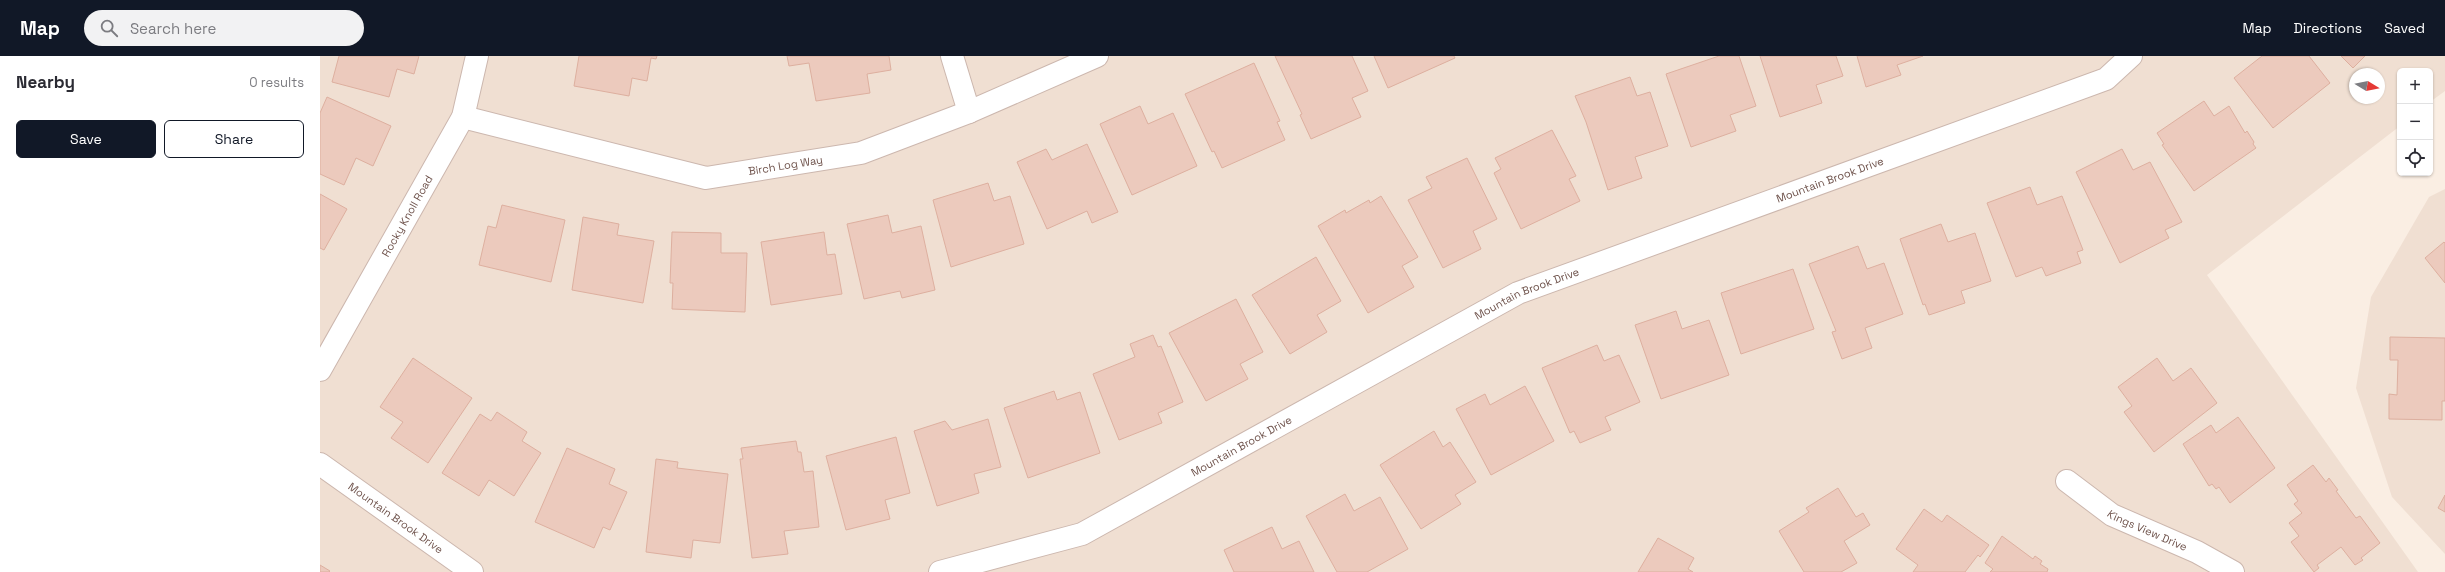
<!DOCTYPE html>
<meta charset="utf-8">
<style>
:root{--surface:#fff;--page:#f2f2f3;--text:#2b2b33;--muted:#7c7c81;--line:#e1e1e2;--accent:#111827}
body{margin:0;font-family:"Space Grotesk",sans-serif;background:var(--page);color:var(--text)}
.controls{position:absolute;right:12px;top:12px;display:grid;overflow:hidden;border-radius:6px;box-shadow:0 1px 3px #0004}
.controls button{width:36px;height:36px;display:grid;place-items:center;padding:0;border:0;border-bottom:1px solid var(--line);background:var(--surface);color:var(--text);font:20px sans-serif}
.compass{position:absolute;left:2029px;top:12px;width:36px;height:36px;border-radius:50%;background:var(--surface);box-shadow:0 1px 3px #0004;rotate:100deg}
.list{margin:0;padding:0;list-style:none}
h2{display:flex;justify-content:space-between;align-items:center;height:52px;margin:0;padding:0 16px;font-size:17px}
h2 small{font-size:13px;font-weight:400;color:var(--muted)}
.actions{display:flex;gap:8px;padding:12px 16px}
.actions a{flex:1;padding:9px 0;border:1px solid var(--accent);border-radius:6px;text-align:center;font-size:14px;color:var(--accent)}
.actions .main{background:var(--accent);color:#fff}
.icon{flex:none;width:22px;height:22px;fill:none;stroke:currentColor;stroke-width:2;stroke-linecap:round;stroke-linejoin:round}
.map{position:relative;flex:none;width:2125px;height:516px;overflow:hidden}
header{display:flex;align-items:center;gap:24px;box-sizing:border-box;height:56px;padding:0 20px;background:var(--accent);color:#fff}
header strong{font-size:19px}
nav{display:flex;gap:22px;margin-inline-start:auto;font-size:14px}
.search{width:280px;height:36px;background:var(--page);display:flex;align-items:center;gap:10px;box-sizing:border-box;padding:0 14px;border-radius:22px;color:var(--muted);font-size:15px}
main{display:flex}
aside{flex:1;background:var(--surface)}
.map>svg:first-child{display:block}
</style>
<header>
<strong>Map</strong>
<div class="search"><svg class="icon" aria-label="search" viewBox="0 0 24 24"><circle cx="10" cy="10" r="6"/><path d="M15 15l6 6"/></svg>Search here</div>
<nav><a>Map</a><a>Directions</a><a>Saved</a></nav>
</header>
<main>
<aside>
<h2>Nearby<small>0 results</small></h2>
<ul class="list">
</ul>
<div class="actions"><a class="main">Save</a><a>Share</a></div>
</aside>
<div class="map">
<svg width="2125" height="516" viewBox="0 0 2125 516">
<rect width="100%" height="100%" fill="#faeee3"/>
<!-- residential -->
<path fill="#f0dfd2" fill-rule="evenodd" d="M0,0H2125V35L2110,46V15H2080V70L1887,219L2098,516H0ZM2035,18H2059V42H2035Z
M2125,133V498L2072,441L2036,332L2051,241L2109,141Z"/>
<!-- building -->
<path fill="#eccabd" stroke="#ddaf9f" d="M19,0H99L94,18L77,13L69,41L12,26Z
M259,0H337L336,3L331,2L327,25L312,22L309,40L254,30Z
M467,0H569L571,14L547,18L550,37L496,45L489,7L469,10Z
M955,0H1032L1048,35L1032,42L1041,61L991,83L980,59L982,58Z
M1054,0H1134L1135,2L1068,32Z
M1399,0H1419L1436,50L1410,59L1416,75L1371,91L1346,18Z
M1440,0H1516L1523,20L1496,29L1502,47L1460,61Z
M1537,0H1603L1577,9L1581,19L1546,31Z
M1942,0H1989L2010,27L1953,72L1914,22Z
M2021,0H2045L2033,12Z
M934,7L960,65L957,66L965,84L902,112L894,95L892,96L865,38Z
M1310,21L1317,40L1330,36L1348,90L1315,101L1322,122L1288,134L1266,66L1255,40Z
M7,41L71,70L53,110L36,102L24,129L0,118V57Z
M1884,45L1894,60L1909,50L1925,77L1927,75L1934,86L1933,88L1936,92L1874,135L1842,89L1844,88L1837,77Z
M820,50L828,68L853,57L877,110L812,139L780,68Z
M1232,74L1256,120L1249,123L1260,145L1201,173L1174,117L1181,113L1175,102Z
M767,88L798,156L772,167L767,155L727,173L697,106L726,93L732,104Z
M1802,93L1813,114L1830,106L1862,166L1845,174L1849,182L1800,207L1756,116Z
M1147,102L1177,163L1153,175L1161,193L1123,212L1088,144L1112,132L1106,121Z
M668,127L674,145L690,140L704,188L631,211L613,144Z
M1710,131L1717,149L1742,140L1763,194L1757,196L1761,207L1726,220L1722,211L1696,221L1667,147Z
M0,138L27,153L4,194L0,192Z
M1061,140L1098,201L1082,210L1094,231L1048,257L998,170L1025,154L1026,157L1049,144L1050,147Z
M182,149L245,164L231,226L159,209L168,170L176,172Z
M568,159L572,177L601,170L615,234L582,242L580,235L544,243L527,168Z
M263,161L299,168L297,179L334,185L323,247L252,234Z
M1621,168L1628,186L1655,177L1671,225L1641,235L1645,247L1609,259L1605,248L1603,249L1580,183Z
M352,176L401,177V197H427L425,256L352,253L353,227H350Z
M504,176L507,199L515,198L522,238L451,249L441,186Z
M2124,186L2125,187V227L2105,202Z
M1538,190L1547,213L1564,207L1583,258L1545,272L1552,292L1522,303L1512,276L1516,275L1489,208Z
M996,201L1021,245L997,259L1007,276L970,298L932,239Z
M1473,213L1494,273L1421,298L1401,237Z
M916,243L943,296L920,308L928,323L886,345L849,277Z
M1356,255L1362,273L1389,264L1409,319L1341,343L1315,269Z
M833,279L838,291L841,290L863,346L838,357L842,367L799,384L773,318L815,301L810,288Z
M2070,281L2125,282V345H2122V364L2069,363V338L2077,339L2078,304H2070Z
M1277,289L1284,305L1299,299L1320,346L1285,361L1291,374L1260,387L1254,375L1250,377L1222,312Z
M93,302L152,342L108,407L71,382L83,366L60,351Z
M1837,302L1853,325L1871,312L1897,347L1834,396L1804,356L1812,350L1798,331Z
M1205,330L1234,385L1171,419L1136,353L1165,338L1170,349Z
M734,335L737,344L760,336L780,397L708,422L684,352Z
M177,356L207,376L202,385L221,397L194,440L169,424L159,440L122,417L160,358L171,365Z
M1918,361L1955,412L1910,447L1899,431L1896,433L1892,428L1889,430L1863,388L1891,369L1896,377Z
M668,363L681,411L654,418L659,437L617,450L594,375L625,365L632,374Z
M1114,375L1123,391L1130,386L1156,426L1135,439L1141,448L1101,473L1060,409Z
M576,381L590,437L565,444L570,463L526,474L506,400Z
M476,385L478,396H481L484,416L493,415L499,471L464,475L468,498L432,502L420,403H423L421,392Z
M247,392L295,413L289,428L307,436L290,474L283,471L274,492L215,466Z
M336,403L358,406L357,412L408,418L400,487L373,484L371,502L326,496Z
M1993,409L2006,426L2009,422L2018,434L2016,435L2036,462L2040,460L2060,487L2041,502L2043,504L2035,509L2021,491L1997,509L1999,512L1994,516L1971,486L1979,480L1969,467L1982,457L1974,448L1978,445L1967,429Z
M1518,432L1536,461L1543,457L1550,469L1524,485L1537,507L1521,516H1484L1459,475L1489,456L1486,452Z
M1025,438L1034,455L1060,441L1088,493L1047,516H1017L986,460Z
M2125,439V456L2118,452Z
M1604,453L1622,466L1627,459L1669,489L1660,501L1658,499L1645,516H1593L1598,509L1576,493Z
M952,471L962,493L979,485L994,516H914L904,494Z
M1682,480L1713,503L1715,500L1722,505L1720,508L1728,513L1727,516H1670L1673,513L1665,507Z
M1338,482L1374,502L1368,513L1373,516H1318Z
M0,509L10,515L9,516H0Z"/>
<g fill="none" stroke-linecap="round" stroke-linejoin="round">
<defs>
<g id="minor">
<path d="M632,0L649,56"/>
<path id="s1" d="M143,61L386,122L541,97L649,56L777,0"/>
<path id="s2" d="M0,314L143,61L157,0"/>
<path id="s3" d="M0,408L152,516"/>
<path id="s4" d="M1747,425L1792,459L1877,496L1913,516"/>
<path id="s5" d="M620,516L762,478L1198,237L1786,23L1811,0"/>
</g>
</defs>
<!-- minor casing -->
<use href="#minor" stroke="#ccb7ae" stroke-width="24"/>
<!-- minor -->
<use href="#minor" stroke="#fff" stroke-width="22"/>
</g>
<g text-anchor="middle" stroke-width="3" stroke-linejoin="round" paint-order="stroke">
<!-- street labels -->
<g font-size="11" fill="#6f534c" stroke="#fdf2e9">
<text dy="4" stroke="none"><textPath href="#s1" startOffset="331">Birch Log Way</textPath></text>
<text dy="4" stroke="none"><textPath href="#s5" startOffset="977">Mountain Brook Drive</textPath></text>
<text dy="4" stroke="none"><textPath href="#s2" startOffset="177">Rocky Knoll Road</textPath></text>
<text dy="4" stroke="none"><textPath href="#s5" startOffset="653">Mountain Brook Drive</textPath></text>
<text dy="4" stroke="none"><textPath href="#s5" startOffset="329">Mountain Brook Drive</textPath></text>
<text dy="4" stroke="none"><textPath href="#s3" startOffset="93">Mountain Brook Drive</textPath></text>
<text dy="4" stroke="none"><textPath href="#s4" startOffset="95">Kings View Drive</textPath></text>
</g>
</g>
</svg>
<div class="controls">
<button>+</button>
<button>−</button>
<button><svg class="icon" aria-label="locate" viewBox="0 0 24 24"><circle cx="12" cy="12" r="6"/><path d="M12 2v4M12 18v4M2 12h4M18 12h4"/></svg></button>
</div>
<svg class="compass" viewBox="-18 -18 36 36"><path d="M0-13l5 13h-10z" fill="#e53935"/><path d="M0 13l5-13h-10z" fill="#7c7c81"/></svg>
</div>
</main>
